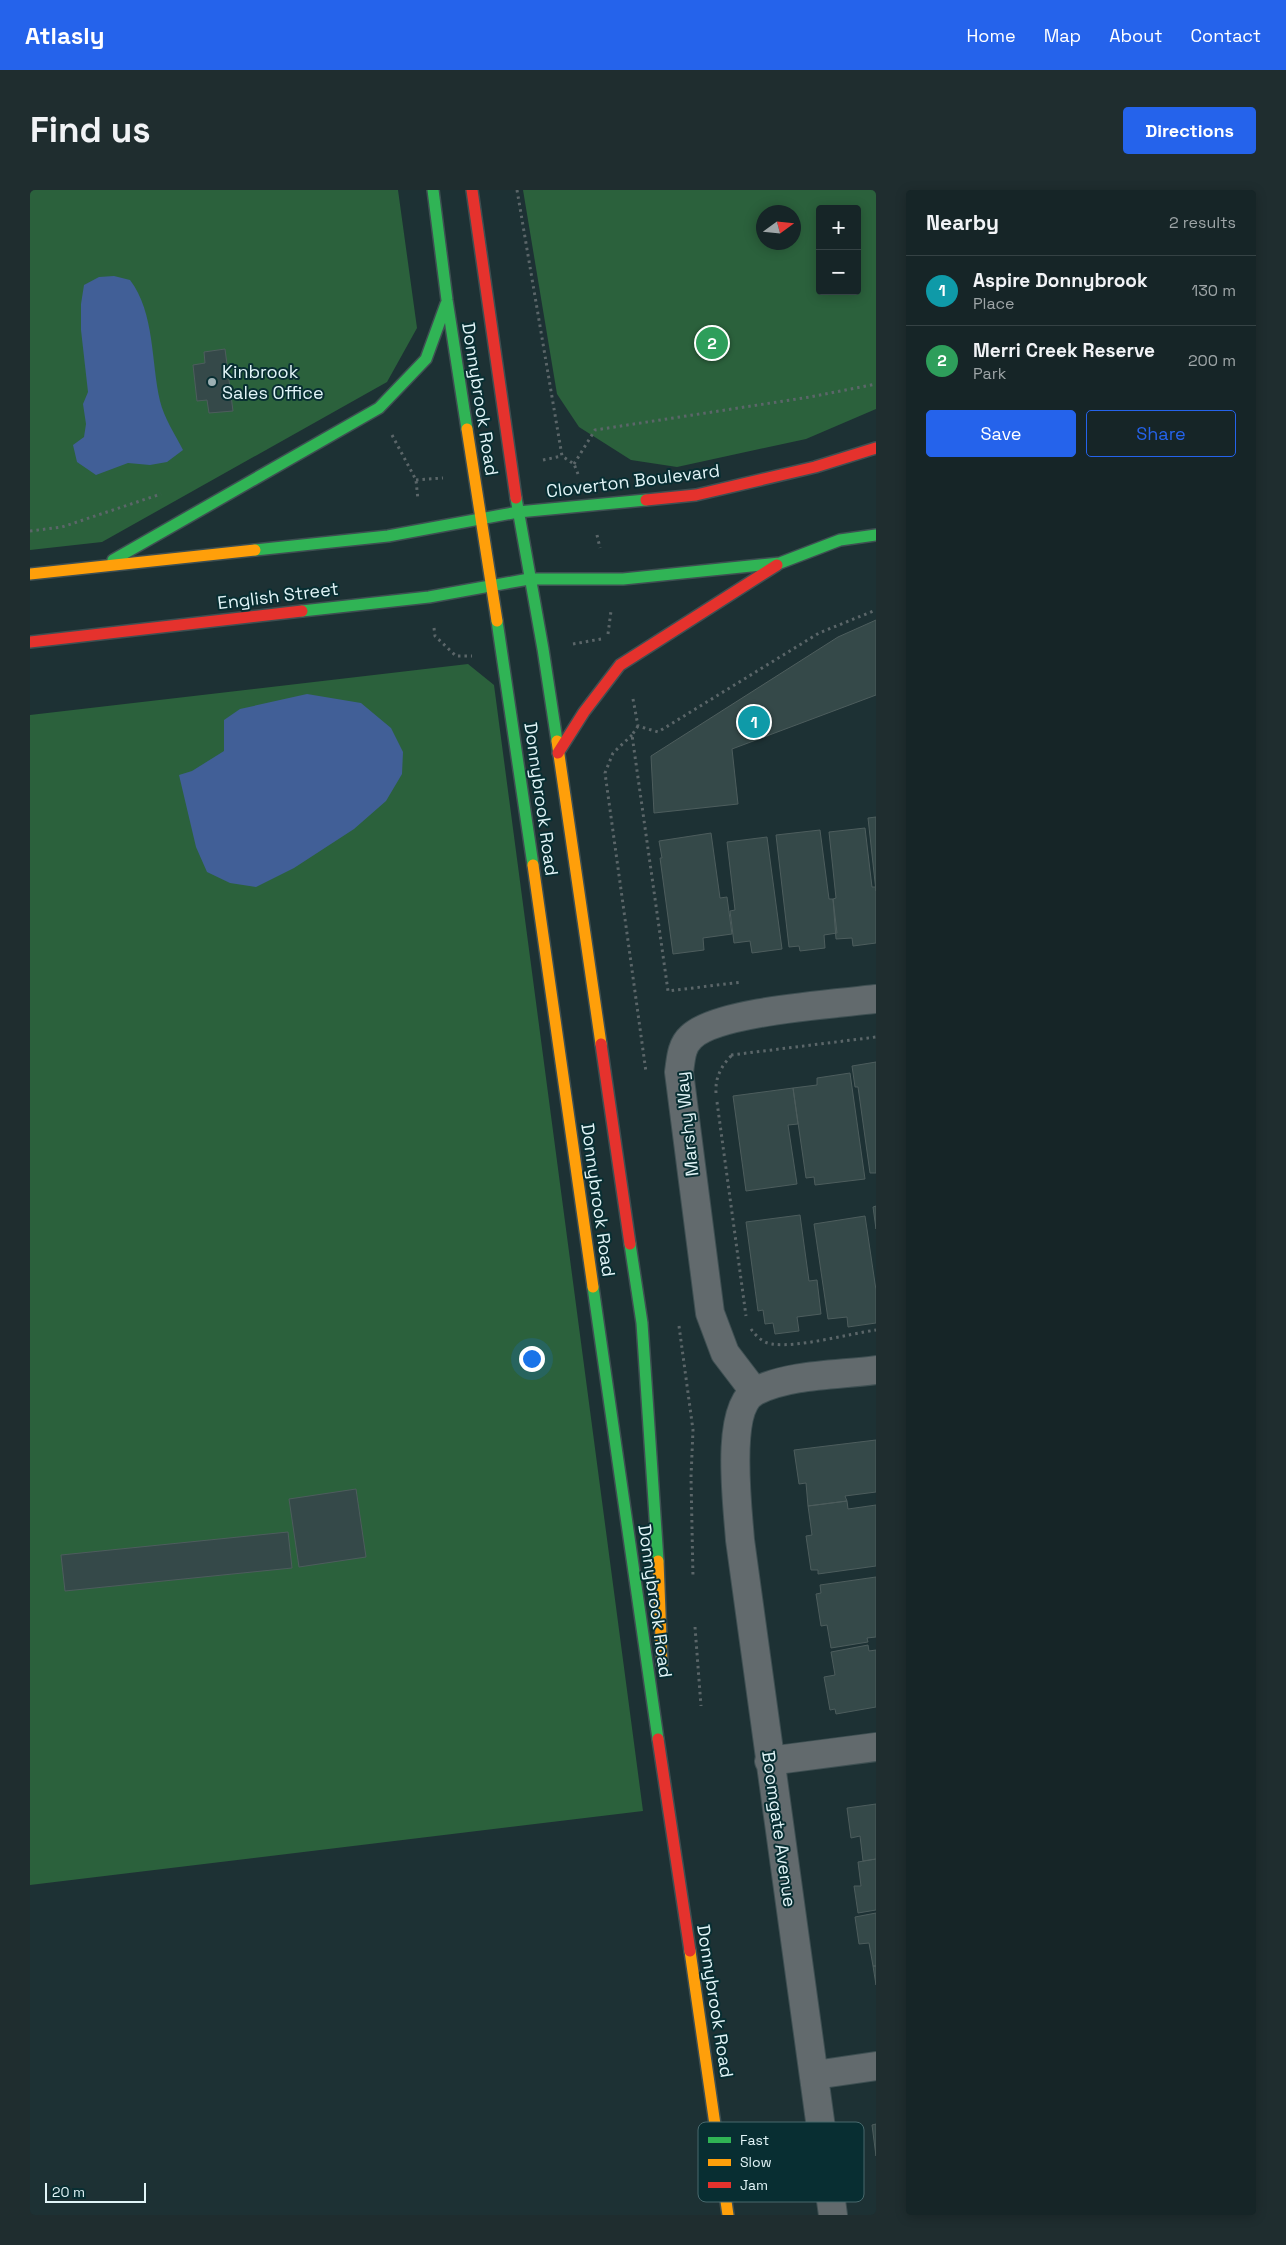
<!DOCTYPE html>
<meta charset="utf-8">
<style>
:root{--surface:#162527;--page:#1f2d2f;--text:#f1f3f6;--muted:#9ea5a7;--line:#354244;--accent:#2563eb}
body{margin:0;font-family:"Space Grotesk",sans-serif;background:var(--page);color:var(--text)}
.controls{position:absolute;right:15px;top:15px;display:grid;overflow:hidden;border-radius:5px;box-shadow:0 2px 12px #0003}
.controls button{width:45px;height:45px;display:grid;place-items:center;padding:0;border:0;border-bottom:1px solid var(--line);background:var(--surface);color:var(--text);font:25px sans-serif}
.compass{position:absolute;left:726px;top:15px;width:45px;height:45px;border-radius:50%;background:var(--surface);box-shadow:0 2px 12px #0003;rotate:75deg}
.scale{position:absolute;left:15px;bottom:12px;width:101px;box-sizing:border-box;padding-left:5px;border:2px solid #e1f4f7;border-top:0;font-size:14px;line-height:18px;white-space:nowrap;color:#e1f4f7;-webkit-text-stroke:4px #082e32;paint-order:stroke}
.you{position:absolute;left:501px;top:1168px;width:18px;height:18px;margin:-12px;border:4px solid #fff;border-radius:50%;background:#1a73e8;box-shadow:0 0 0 8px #1a73e833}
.badge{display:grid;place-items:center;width:32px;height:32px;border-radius:50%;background:var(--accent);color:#fff;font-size:16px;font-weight:700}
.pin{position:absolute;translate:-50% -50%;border:2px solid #fff;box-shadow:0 1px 5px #0006}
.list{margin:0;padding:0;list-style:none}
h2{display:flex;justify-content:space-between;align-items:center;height:65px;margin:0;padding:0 20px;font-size:21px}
h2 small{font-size:16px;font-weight:400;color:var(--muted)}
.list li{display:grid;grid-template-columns:32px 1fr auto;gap:15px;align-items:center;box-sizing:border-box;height:70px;padding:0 20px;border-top:1px solid var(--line)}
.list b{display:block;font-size:19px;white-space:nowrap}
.list p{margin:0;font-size:16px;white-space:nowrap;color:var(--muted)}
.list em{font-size:16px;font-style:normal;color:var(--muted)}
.actions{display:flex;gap:10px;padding:15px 20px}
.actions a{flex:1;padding:11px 0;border:1px solid var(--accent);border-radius:5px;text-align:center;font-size:18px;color:var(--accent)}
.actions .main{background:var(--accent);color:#fff}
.map{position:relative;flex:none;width:846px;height:2025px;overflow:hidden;border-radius:5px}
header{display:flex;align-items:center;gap:30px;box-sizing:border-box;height:70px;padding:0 25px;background:var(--accent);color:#fff}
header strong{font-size:24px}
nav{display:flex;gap:28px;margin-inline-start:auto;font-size:18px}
.intro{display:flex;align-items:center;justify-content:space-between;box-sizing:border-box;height:120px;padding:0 30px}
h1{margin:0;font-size:35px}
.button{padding:12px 22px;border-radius:5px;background:var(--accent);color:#fff;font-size:18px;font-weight:700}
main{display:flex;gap:30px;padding:0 30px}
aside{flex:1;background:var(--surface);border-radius:5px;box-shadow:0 2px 12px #0003}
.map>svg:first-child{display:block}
</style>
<header>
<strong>Atlasly</strong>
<nav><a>Home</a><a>Map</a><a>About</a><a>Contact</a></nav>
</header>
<div class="intro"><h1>Find us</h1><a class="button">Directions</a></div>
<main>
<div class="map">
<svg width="846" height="2025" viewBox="0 0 846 2025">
<rect width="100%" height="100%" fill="#1d3134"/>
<!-- green -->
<path fill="#2b613c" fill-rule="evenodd" d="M0,0H368L387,138L357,192L72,352L0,360Z
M493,0H846V219L776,249L647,277L601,270L549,237L527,204ZM790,19H827V101H790ZM734,22H764V52H734Z
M438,474L464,495L613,1621L0,1695V525Z"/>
<!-- water -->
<path fill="#415f97" d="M84,86L100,90C125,123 121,172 130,211C134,228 145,244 153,260L137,272L120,275L98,273L66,285L47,272L43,255L54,247L56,234L53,214L58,202L51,140V114L54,95L69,87Z
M277,504L331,513L361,538L373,562L372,584L356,611L324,639L264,678L226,697L200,693L177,682L166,657L149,585L162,581L194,561V530L210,519Z"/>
<!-- building -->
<path fill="#354949" stroke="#4d5d5d" d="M195,159L203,221L179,223L177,210L167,211L163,175L175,173L174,162Z
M846,430V505L702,559L708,614L624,623L621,566L808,447Z
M846,627V701L838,628Z
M835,638L842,697H846V753L823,756L822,748L806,749L803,709L806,708L799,642Z
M790,640L799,709H803L807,743L794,745L795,758L770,761L769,756L759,757L746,645Z
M681,643L690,708L697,707L702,744L673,748L674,760L643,764L630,668H632L629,651Z
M737,647L752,759L722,763L720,751L704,753L700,721L705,720L697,652Z
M846,872V983H840L828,897H825L822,876Z
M820,883L835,989L785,995L784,987L776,988L763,898L787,895V888Z
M763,898L768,934L758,935L767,994L716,1001L703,906Z
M846,1016V1039L843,1017Z
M770,1025L779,1091L787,1090L791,1124L767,1127L769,1141L745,1144L743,1133L735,1134L733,1120L728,1121L716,1032Z
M835,1026L846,1100V1133L818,1137L817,1127L798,1129L784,1034Z
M846,1250V1302L815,1306L817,1311L778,1316L776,1293L769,1294L764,1260Z
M326,1299L336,1367L269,1377L259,1309Z
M817,1311L818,1319L846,1315V1376L788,1384V1380H781L776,1346L782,1345L778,1316Z
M258,1342L262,1378L35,1401L31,1365Z
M846,1387V1447L837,1448L838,1452L801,1458L797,1435L791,1436L786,1404L791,1403L790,1395Z
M838,1455L839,1461L846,1460V1517L806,1524L805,1519L800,1520L794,1487L805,1485L801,1462Z
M846,1614V1669L833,1671L830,1646L821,1648L817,1618Z
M846,1669V1720L828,1723L824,1696H831L828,1672Z
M846,1723V1776H843L839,1753L829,1754L825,1727Z
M843,1776H846V1795Z
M846,1934V1966L842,1935Z"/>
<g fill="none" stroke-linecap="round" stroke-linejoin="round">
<defs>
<path id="street" d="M724,1201L695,1163L680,1123L649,882C651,869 651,856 661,847C687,821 806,814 846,809
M739,1571L846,1557
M785,1885L846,1876
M803,2025L710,1350C708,1319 694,1217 726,1201C759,1184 810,1185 846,1180"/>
<path id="fast" d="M403,0L417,110L437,239
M486,308L513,459L527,551
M225,360L358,346L488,322L616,310
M83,370L349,218L396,169L416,114
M272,421L399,407L499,389H593L750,373L810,350L846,345
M467,431L503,675
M600,1054L612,1133L628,1371
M563,1097L628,1549"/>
<path id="slow" d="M437,239L467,431
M0,384L225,360
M527,551L571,854
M503,675L563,1097
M628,1371L632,1474
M660,1761L698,2025"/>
<path id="jam" d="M442,0L486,308
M616,310L666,305L785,277L846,258
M0,452L272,421
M528,563L554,522L590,475L747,375
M571,854L600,1054
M628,1549L660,1761"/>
</defs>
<!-- street casing -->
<use href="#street" stroke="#3e4f52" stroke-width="30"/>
<!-- fast casing -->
<use href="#fast" stroke="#3e4f52" stroke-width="14"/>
<!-- slow casing -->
<use href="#slow" stroke="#3e4f52" stroke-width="14"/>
<!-- jam casing -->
<use href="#jam" stroke="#3e4f52" stroke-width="14"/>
<!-- path -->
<path stroke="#5b6669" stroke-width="3" stroke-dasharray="2.5 4" stroke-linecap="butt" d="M487,0L532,266L544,274L548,284
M362,245L386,290L388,310
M513,270L532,266
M544,274L565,240L780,207L846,194
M386,290L413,288
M0,341L32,337L131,304
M567,345L570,358
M404,438L405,446L426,466H442
M578,444L581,421
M543,454L571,449
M603,509L608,536L628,542L789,443L846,420
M608,536L602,545L638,801L712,792
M602,545L583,563L575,583L616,882
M701,865L846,847
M686,903C685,888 691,876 702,865
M687,912L716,1126
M649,1136L663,1240L661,1287L663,1388
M721,1139C726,1146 733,1153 742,1154C767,1158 819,1144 846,1140
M665,1437L671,1516"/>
<!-- street -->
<use href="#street" stroke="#626a6d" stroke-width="28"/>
<!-- fast -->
<use href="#fast" stroke="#30b455" stroke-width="11"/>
<!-- slow -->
<use href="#slow" stroke="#ff9f0a" stroke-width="11"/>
<!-- jam -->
<use href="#jam" stroke="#e5322d" stroke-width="11"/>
</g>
<!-- markers -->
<circle fill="#9cb0b3" stroke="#082e32" stroke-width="2" cx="182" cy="192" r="5"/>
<g text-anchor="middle" stroke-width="4" stroke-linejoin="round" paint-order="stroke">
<!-- poi labels -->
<g font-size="18" fill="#e1f4f7" stroke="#082e32" text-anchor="start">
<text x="192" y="188">Kinbrook<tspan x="192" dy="21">Sales Office</tspan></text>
</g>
<!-- street labels -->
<g font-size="18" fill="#e1f4f7" stroke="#082e32">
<text transform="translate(450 209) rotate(81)" y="6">Donnybrook Road</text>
<text transform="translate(603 291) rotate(-7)" y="6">Cloverton Boulevard</text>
<text transform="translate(248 406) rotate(-7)" y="6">English Street</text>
<text transform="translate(511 609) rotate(82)" y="6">Donnybrook Road</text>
<text transform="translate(657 934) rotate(-96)" y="6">Marshy Way</text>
<text transform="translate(568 1010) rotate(82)" y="6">Donnybrook Road</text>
<text transform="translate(625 1411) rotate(82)" y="6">Donnybrook Road</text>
<text transform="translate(749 1639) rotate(82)" y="6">Boomgate Avenue</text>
<text transform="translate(685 1811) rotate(81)" y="6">Donnybrook Road</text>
</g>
</g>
<!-- legend -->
<rect x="668" y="1932" width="166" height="80" rx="8" fill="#082e32" stroke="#49696d" stroke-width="1"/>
<rect x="678" y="1947" width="23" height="6" fill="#30b455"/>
<rect x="678" y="1969" width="23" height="7" fill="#ff9f0a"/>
<rect x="678" y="1992" width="23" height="6" fill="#e5322d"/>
<g font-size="14" fill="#e1f4f7">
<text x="710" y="1955">Fast</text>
<text x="710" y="1977">Slow</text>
<text x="710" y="2000">Jam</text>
</g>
</svg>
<div class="controls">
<button>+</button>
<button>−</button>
</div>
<svg class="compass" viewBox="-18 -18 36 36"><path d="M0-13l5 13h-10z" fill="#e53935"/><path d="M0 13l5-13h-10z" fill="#9ea5a7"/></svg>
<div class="scale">20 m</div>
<div class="you"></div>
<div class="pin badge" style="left:724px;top:532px;background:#0f9aa8">1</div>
<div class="pin badge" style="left:682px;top:153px;background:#2e9e5b">2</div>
</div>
<aside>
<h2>Nearby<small>2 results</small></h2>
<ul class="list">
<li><span class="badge" style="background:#0f9aa8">1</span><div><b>Aspire Donnybrook</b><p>Place</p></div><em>130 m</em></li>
<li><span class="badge" style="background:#2e9e5b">2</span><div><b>Merri Creek Reserve</b><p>Park</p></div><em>200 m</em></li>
</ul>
<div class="actions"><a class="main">Save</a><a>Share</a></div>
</aside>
</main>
